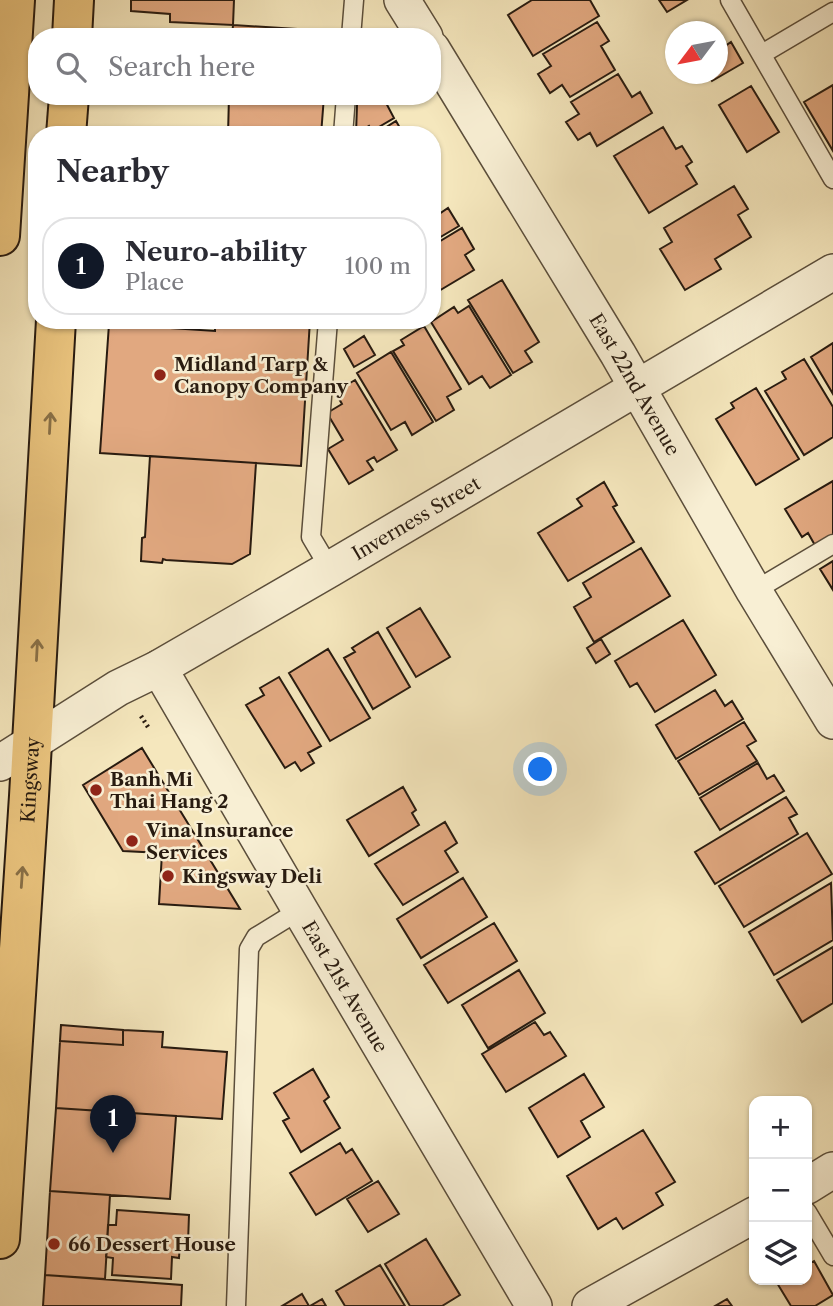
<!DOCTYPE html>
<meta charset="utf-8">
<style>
:root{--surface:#fff;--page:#f2f2f3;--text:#2b2b33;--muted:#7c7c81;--line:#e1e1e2;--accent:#111827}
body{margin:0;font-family:"Libre Caslon Text",serif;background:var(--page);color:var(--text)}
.controls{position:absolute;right:21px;bottom:21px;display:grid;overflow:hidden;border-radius:14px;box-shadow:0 2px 5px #0004}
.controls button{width:63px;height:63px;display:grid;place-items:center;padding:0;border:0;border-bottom:2px solid var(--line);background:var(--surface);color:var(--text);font:35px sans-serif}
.compass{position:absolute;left:665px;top:21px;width:63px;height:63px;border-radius:50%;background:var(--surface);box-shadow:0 2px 5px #0004;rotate:238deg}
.you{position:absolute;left:541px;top:770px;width:24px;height:24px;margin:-18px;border:5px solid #fff;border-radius:50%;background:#1a73e8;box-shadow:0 0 0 10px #1a73e833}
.badge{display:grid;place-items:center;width:46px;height:46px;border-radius:50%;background:var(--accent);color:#fff;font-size:23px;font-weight:700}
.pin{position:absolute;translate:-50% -58px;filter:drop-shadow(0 2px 4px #0008)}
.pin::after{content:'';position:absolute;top:37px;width:24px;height:21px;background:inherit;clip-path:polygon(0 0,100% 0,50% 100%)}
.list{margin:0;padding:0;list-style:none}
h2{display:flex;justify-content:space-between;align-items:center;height:91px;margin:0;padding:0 28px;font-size:30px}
h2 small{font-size:23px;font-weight:400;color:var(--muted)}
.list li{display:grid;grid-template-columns:46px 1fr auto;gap:21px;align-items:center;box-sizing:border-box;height:98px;margin:0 14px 14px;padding:0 14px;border:2px solid var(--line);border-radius:28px}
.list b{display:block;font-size:26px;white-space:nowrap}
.list p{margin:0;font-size:23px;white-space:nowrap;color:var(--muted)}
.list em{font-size:23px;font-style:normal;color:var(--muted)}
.icon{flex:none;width:38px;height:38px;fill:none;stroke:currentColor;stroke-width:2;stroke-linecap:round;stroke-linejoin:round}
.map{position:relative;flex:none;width:833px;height:1306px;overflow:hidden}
.search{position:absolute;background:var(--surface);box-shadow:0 2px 5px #0004;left:28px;top:28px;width:413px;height:77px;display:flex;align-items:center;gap:18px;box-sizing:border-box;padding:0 24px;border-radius:28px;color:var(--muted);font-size:26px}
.panel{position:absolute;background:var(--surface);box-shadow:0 2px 5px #0004;left:28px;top:126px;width:413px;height:203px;border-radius:28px}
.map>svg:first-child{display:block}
</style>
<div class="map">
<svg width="833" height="1306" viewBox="0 0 833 1306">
<rect width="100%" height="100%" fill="#f5e7bd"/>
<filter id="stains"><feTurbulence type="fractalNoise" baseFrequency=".00286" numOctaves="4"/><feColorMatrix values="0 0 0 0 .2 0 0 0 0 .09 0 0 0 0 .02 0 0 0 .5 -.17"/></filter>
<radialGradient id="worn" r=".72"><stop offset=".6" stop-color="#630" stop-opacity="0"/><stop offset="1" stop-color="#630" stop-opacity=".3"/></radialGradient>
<!-- building -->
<path fill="#e1a880" stroke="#281b10" stroke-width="2" d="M131,0H234L233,25L170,22V14L131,11Z
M532,0H590L599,16L533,56L508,15Z
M659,0H687L667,12Z
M597,22L609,41L601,46L615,70L570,97L562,85L550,93L538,74L551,66L543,54Z
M233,25L328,31L327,37H232Z
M731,42L743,63L712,81L708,74H718V51Z
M618,74L632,97L640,92L652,113L597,146L590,133L578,140L566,122L579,114L571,102Z
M833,85V151L804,102Z
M751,86L779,132L747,152L719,105Z
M229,96H324L321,135H228Z
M389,96L384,99L394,118L372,131L369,126L356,134L357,105L352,96Z
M396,121L404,135H374Z
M663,127L676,149L682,146L692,162L686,166L697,184L649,213L614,156Z
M734,186L748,209L738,215L751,237L715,259L721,269L685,290L660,249L672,242L664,228Z
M432,202L439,214L448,208L459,226L432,242Z
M462,228L474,249L465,255L474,270L432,295V246Z
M502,280L539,342L525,351L532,362L513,373L468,300Z
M469,306L511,375L490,388L482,376L469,384L431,322L454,307L458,313Z
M215,320H310L301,466L100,453L109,324L215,331Z
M424,326L461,389L447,397L454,410L436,421L393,351L404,345L401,340Z
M364,336L375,355L354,367L344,349Z
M833,343V394L811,357Z
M391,352L433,422L412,435L405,422L391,430L357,373Z
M804,359L833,407V437L804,455L765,391L786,379L782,372Z
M355,380L397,450L377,462L374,457L367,461L373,470L349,484L328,449L343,440L327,413L342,404L335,392Z
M756,388L799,459L756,485L716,419L734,408L731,403Z
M150,456L256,463L250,554L232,564L166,560L163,559L162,563L141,561L142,538L145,537Z
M833,481V537L816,547L808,533L802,537L785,509Z
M604,482L617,505L613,507L634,542L568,581L538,533L582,506L577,499Z
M641,548L670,596L594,642L574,607L591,597L583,583Z
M833,561V590L820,569Z
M420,608L450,657L416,677L387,628Z
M683,620L716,675L655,712L637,683L630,687L615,661Z
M378,632L410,687L373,709L344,658L355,652L352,648Z
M601,639L610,654L596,663L587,648Z
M328,649L370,718L330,741L289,673Z
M279,677L321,746L308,753L314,763L301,771L295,762L285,768L246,705L264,695L260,688Z
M715,690L725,706L732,701L743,719L676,759L656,725Z
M744,722L756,741L747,746L757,761L699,795L678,761Z
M142,748L240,909L159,904L162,853L123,851L83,785Z
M758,763L767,779L774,775L784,791L720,830L700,798Z
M403,787L416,810L412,813L419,825L369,856L347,820Z
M786,797L797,814L789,818L798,834L715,884L695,852Z
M445,822L457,843L445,851L458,872L403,905L375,864Z
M807,833L832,874L744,927L719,886Z
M463,878L487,917L421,958L397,919Z
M831,883L833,940L774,975L749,932Z
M494,923L517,961L448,1003L424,965Z
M833,947V1003L802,1022L777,980Z
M519,970L545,1013L488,1048L462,1005Z
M535,1022L544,1035L550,1032L566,1056L506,1092L482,1054Z
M61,1025L123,1030V1045L60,1041Z
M123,1030L163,1032L162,1047L227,1052L222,1119L56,1108L60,1041L123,1045Z
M313,1069L329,1097L324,1101L340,1128L301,1152L283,1121L289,1118L274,1093Z
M584,1074L604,1107L581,1121L590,1137L558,1157L529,1108Z
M56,1108L176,1116L170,1199L50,1191Z
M643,1130L675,1182L656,1193L663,1205L623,1229L616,1218L598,1229L567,1176Z
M340,1143L346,1153L352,1149L372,1181L316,1215L290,1173Z
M378,1181L399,1214L368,1232L347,1199Z
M50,1191L110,1195L105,1279L45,1275Z
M117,1210L189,1215L188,1243L180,1242L179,1258L172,1257L171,1279L112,1275L113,1258L106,1257L108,1225H116Z
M426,1239L460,1295L442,1306H410L385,1264Z
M814,1261L833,1295L815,1306H791L777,1283L783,1280H807V1265Z
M380,1265L405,1306H345L336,1291Z
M45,1275L182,1285L181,1306H43Z
M302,1294L309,1306H282Z
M322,1299L326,1306H310Z
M727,1299L732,1306H715Z"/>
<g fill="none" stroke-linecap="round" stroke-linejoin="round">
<defs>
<path id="lane" d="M730,0L833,179
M351,37L354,0
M762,54L833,12
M343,135L346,96
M328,320L311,537L330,569
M754,591L833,544
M807,1212L833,1256
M236,1306L249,949L256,937L300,910"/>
<g id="street">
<path d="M402,0L425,37"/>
<path id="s1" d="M432,49L618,354L754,591L833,721"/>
<path id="s2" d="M159,668L300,910L534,1306"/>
<path id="s3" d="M0,763L118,688L159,668L330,569L833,272"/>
<path d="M807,1186L833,1170"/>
<path d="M590,1306L754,1215"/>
</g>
<g id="primary">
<path d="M72,37L74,0"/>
<path d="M66,135L69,96"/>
<path d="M0,236L15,0"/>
<path id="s4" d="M0,1239L29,796L56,320"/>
</g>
</defs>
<!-- lane casing -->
<use href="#lane" stroke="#5b4e3b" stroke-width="21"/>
<!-- street casing -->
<use href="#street" stroke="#5b4e3b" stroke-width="38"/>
<!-- primary casing -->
<use href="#primary" stroke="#281b10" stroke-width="42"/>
<!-- path -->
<path stroke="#281b10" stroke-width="4.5" stroke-dasharray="2 3.5" stroke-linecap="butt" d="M141,716L148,727"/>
<!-- lane -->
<use href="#lane" stroke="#f8efd4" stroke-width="18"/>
<!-- street -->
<use href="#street" stroke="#f8efd4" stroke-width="35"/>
<!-- primary -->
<use href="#primary" stroke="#eac47e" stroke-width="38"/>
</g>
<!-- one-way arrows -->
<defs><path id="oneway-shaft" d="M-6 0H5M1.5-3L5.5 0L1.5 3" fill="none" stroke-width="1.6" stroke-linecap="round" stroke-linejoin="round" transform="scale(1.75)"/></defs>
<g stroke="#897047">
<use href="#oneway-shaft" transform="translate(50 423) rotate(-87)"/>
<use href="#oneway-shaft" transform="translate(37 650) rotate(-87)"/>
<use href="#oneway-shaft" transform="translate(22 877) rotate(-86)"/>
</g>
<!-- markers -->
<g fill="#8f2418" stroke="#f8efd4" stroke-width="2.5">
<circle cx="160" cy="375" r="7"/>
<circle cx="96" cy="790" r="7"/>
<circle cx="132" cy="841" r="7"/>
<circle cx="168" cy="876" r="7"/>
<circle cx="54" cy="1244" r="7"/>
</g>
<g text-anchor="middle" stroke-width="5" stroke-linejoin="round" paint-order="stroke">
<!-- poi labels -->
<g font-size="19" font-weight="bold" fill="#281b10" stroke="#f8efd4" text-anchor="start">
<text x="174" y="371">Midland Tarp &amp;<tspan x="174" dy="22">Canopy Company</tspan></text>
<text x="110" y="786">Banh Mi<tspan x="110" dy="22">Thai Hang 2</tspan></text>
<text x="146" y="837">Vina Insurance<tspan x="146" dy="22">Services</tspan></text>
<text x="182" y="883">Kingsway Deli</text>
<text x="68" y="1251">66 Dessert House</text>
</g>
<!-- street labels -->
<g font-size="19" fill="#281b10" stroke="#f8efd4">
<text dy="7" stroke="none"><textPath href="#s1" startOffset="392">East 22nd Avenue</textPath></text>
<text dy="7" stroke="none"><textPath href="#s3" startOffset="483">Inverness Street</textPath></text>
<text dy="7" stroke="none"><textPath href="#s4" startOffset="460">Kingsway</textPath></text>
<text dy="7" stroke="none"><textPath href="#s2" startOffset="369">East 21st Avenue</textPath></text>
</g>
</g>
<rect width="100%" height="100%" filter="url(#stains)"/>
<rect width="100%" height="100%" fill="url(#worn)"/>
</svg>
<div class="controls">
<button>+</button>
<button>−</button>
<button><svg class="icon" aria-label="layers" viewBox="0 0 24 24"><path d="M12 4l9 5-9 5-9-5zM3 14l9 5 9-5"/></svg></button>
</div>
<svg class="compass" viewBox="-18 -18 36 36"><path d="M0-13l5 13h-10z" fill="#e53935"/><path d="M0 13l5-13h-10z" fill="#7c7c81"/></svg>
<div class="you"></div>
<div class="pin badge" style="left:113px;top:1153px">1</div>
<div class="search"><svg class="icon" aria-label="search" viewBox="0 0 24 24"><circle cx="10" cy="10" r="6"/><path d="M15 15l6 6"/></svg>Search here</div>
<section class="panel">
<h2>Nearby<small></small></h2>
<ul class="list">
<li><span class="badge">1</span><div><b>Neuro-ability</b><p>Place</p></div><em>100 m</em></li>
</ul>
</section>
</div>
